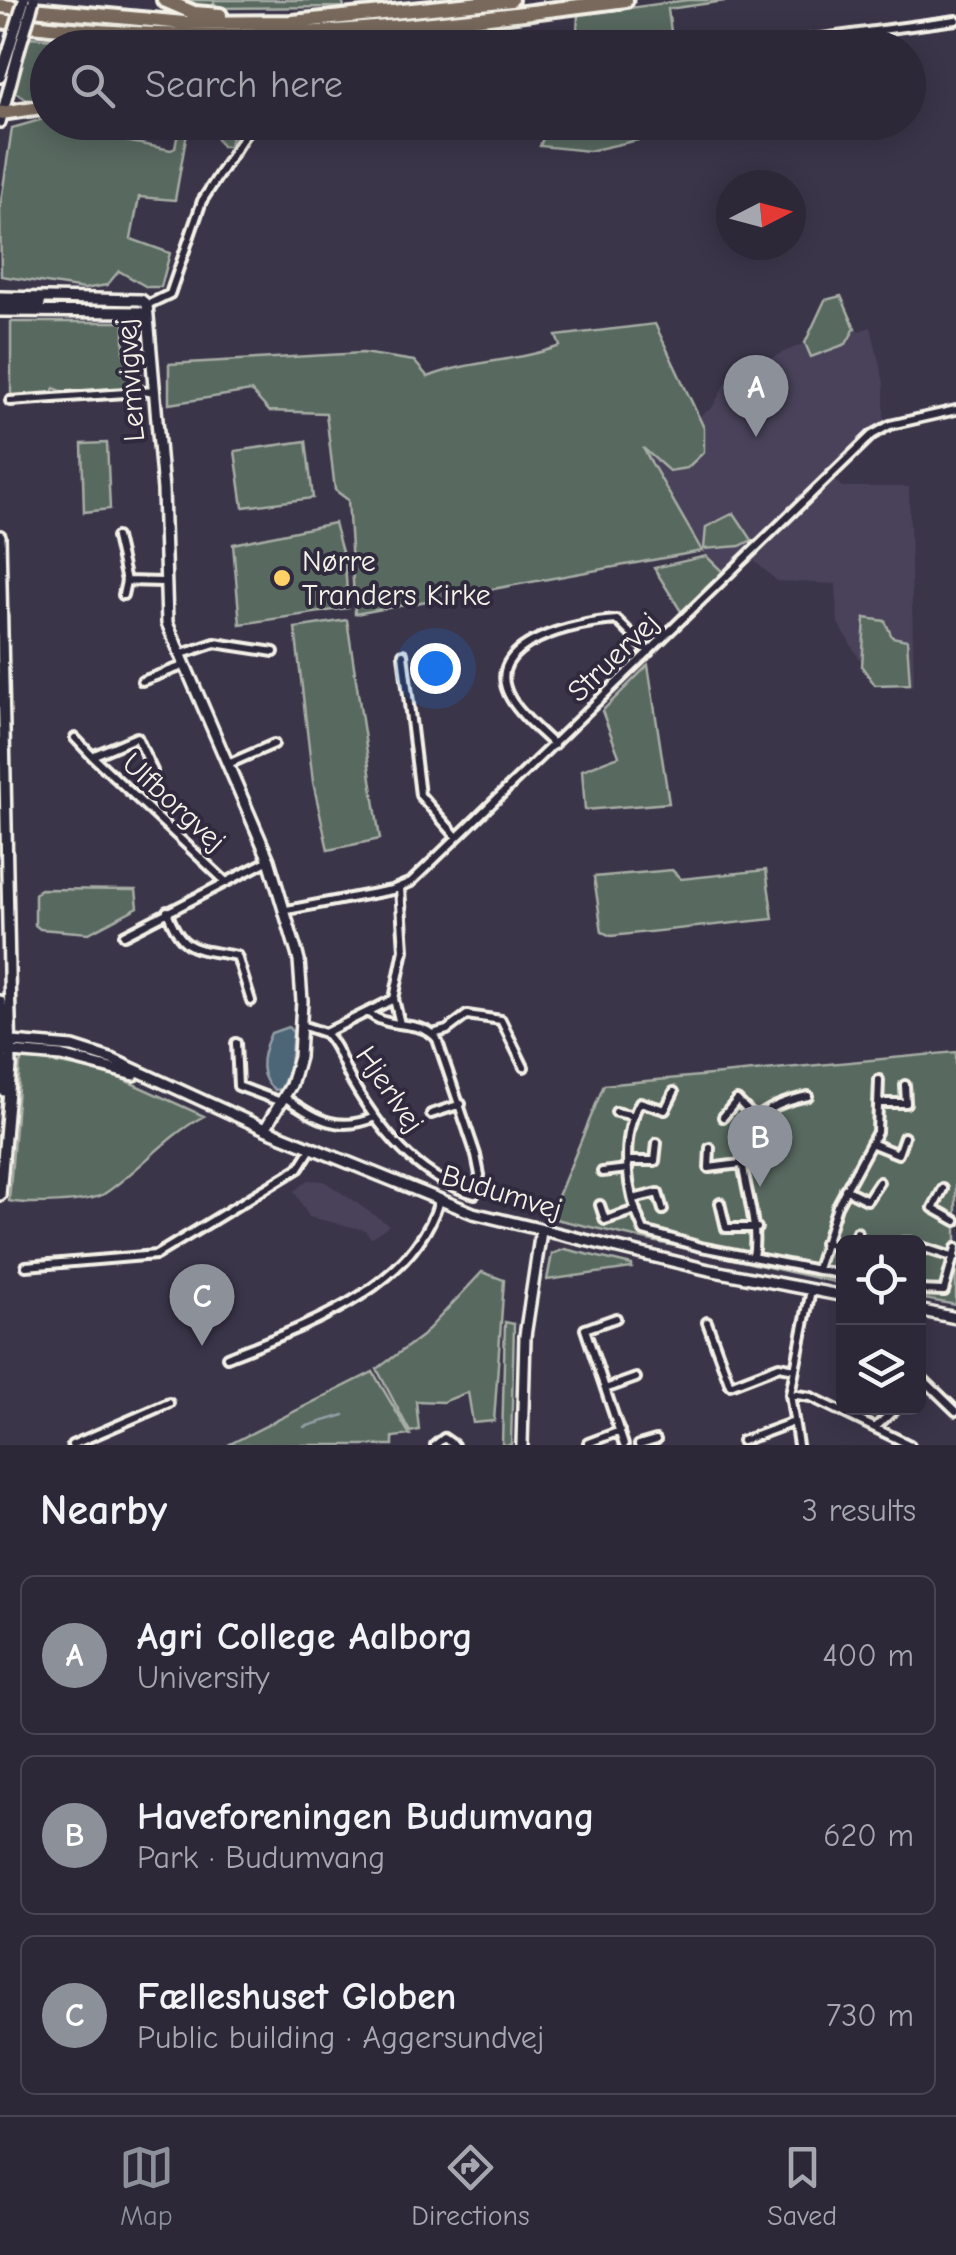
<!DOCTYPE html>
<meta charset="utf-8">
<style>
:root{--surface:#2c2838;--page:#343040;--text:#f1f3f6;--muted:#a6a6ae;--line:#484453;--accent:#8c9099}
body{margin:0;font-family:"Comic Neue",sans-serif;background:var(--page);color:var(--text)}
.controls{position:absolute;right:30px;bottom:30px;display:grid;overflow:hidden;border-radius:15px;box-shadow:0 5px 25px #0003}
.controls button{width:90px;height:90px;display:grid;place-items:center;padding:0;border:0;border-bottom:2px solid var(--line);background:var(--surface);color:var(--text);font:50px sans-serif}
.compass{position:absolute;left:716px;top:170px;width:90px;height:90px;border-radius:50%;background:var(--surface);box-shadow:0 5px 25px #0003;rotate:84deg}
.you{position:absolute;left:435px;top:668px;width:35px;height:35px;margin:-25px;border:8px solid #fff;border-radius:50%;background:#1a73e8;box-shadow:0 0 0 15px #1a73e833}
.badge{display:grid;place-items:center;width:65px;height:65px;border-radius:50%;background:var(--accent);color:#fff;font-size:32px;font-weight:700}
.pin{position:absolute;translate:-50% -82px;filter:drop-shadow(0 2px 5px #0008)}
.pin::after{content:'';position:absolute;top:52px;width:35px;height:30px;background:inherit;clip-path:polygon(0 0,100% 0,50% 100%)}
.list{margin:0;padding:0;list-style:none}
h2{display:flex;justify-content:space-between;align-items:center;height:130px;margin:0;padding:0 40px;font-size:42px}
h2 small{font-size:32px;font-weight:400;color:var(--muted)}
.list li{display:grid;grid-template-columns:65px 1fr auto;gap:30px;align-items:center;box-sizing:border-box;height:160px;margin:0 20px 20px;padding:0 20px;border:2px solid var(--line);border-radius:15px}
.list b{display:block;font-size:38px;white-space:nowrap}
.list p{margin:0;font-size:32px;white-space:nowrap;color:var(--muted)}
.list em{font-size:32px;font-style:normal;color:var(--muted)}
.icon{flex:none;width:55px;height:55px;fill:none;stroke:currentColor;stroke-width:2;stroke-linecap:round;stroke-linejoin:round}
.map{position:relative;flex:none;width:956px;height:1445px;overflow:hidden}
.search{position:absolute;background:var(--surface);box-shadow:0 5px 25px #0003;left:30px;right:30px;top:30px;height:110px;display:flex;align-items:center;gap:25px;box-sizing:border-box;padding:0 35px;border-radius:55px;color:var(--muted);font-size:38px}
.sheet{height:670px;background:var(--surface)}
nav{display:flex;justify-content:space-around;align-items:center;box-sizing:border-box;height:140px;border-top:2px solid var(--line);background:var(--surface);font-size:28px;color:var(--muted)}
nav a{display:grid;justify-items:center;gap:5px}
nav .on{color:var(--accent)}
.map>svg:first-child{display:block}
</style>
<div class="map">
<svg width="956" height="1445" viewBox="0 0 956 1445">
<rect width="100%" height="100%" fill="#3b354a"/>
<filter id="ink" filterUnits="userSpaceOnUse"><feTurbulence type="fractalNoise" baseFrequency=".01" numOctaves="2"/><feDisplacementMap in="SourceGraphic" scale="20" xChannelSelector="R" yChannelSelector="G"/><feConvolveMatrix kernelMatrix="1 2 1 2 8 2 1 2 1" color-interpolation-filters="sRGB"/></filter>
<g filter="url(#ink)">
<!-- built -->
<path fill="#49425a" d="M841,296L858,331L871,327L884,383V425L869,434L725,574L702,551L638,440L698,417L712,408L730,376L805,343L825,300Z
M833,478L842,487H909L914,684L875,685L838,623L836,584L777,581L751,558Z
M308,1180L324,1181L389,1225L371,1238L365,1230L309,1217L294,1191Z"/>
<!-- green -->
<path fill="#596961" stroke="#a6ada4" stroke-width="2.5" d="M182,0H342L344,7L219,8L214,3L213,9Z
M687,0H732L668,9L673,47H576L578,15Z
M29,37L146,46L48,48L47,102L36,105L15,92Z
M47,118L48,122L107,123L105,137L171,150L175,148L180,123H237L229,146H222L209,128L199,125L186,138L175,200L139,197L131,239L170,253L161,287H147L119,271L107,285L84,289L1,276L0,208L12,128Z
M549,122H678V123L670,133L589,151L540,146Z
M841,296L855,328L846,344L811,357L805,343L825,300Z
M11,322H124V354L140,356L142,387L71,395L54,388L50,396H11Z
M655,324L704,428V452L687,468L669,471L643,448L702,551L355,614L348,500L335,490L326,413L269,411L251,391L169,404V364L363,353L414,361L428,377C471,360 517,362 560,346L556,336Z
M306,441L313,498L243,507L235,451Z
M107,443L110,509L84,512L82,444Z
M734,513L752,540L740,546L704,549L706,527Z
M334,523L345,563L348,608L240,624L233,544Z
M706,556L725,574L682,613L654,568Z
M865,618L885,621L892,637L907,640L910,684L875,685L862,667Z
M347,620L380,839L328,850L313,782L295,628Z
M648,665L669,803L585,810L582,770L619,756L602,711Z
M672,870L681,879L766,870L773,919L611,936L602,932L594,877Z
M40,889L136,890L138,907L89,933L40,929L35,925V894Z
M956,1052V1305L919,1298L918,1242H844L843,1284L555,1219L554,1206L604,1085Z
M26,1058L109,1073L204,1116C166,1136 140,1170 104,1194C89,1203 26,1205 9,1201L20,1063Z
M565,1249L632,1265V1268L547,1280L552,1254Z
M482,1272L504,1280L494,1421L473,1423L468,1392L443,1402L416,1401L419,1430L410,1432L377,1369L422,1336Z
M505,1322L514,1324L511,1445H502Z
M373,1372L410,1435L393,1437V1445H228Z"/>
<!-- water -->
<path fill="#4d6677" stroke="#909ea4" stroke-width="2.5" d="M288,1027L293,1032L290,1067L281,1089L275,1090C255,1076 262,1052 271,1033Z"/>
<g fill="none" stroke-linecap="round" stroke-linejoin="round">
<!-- stream -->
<path stroke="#909ea4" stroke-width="2.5" d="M304,1427L344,1415"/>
<defs>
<path id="street" d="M747,48L956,20
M147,305L170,294L202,201L253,122
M10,401L155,391
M116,537L126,581L163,582
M123,595L126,581
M403,654L420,795L457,837
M179,655L215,643L274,652
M142,681L183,666
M75,738L92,756
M554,745C540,731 521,716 511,699C477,642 581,622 617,620L649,652
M228,764L274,744
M153,771L137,737L92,756L225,881
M287,910L392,890L411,882L872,435L890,425L956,410
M167,911C182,954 197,948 237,956L251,1001
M124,935L269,860
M394,999L400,1024
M301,1025L325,1033L394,999L404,950L400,888
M325,1033C338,1046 342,1064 351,1080C379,1129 419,1180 475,1194L480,1175L476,1155L437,1039C420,1018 388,1031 368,1012
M433,1034L447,1030L467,1015L501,1020L524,1067
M236,1043L238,1086L281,1102
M674,1092L665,1110L640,1102C619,1139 626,1194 644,1231L701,1247L844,1275
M284,1097C315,1117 336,1134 375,1117
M880,1103H906L905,1085
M616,1112L634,1116
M431,1114L461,1104
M723,1117L737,1100L758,1121
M873,1144L898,1154L904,1137
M710,1148L709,1168L740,1164
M628,1161H655L657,1143
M602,1172L628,1169
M845,1189L867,1200L879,1182
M943,1189L933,1208L956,1221
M633,1199L658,1193L663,1210
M720,1203L726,1228H757
M600,1205L605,1220L636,1210
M854,1242L857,1232
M903,1242H910
M824,1243L844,1248
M918,1246L955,1258
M753,1257C765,1187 694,1121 808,1096
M26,1266L156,1255L299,1168L311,1149
M817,1269L837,1206L877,1132L879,1080
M918,1290L944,1291L956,1248
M616,1318L585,1329L624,1445
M707,1322L730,1385L779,1366L795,1369
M227,1357C305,1326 412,1290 439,1201
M918,1386L924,1380L956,1411
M605,1389L636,1378
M790,1394L811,1397L910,1445
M877,1426L896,1408
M742,1441L791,1423
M588,1443L620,1431
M72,1445L169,1403
M435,1445L444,1438L454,1445
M639,1445L656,1440
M798,1445L790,1394L811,1290"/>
<path id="secondary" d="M0,77L10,46
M0,122L20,47
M0,297L141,300L147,305L163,490L167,623L269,860L299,960L302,1001L299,1057L291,1085L265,1129
M0,304H40
M0,311L139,312L148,316
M0,536L11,1067L0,1195
M0,1001L6,1045
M0,1041L73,1047L114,1060L265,1129L473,1213L709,1270L844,1296
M1,1047L4,1091
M0,1051L62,1056L134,1075
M918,1310L956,1318
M522,1445L525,1336L541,1231"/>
<path id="highway" d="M164,0L194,13L220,15
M0,6L184,23L293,22L511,0
M0,21C217,51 412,28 626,0
M168,48L250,45
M1,113L48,106"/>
</defs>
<!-- street casing -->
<use href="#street" stroke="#f4f1e8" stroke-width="14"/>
<!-- secondary casing -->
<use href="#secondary" stroke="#f4f1e8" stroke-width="16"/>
<!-- highway casing -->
<use href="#highway" stroke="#f4f1e8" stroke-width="20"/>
<!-- street -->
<use href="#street" stroke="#2f2a3d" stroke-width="6"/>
<!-- secondary -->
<use href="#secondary" stroke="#2f2a3d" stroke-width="9"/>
<!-- highway -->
<use href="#highway" stroke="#78695c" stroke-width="12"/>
<defs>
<path id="secondary-bridge" d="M10,46L24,0
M20,47L34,0"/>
</defs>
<!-- secondary-bridge casing -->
<use href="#secondary-bridge" stroke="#f4f1e8" stroke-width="16" stroke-linecap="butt"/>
<!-- secondary-bridge -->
<use href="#secondary-bridge" stroke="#2f2a3d" stroke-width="9"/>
</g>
</g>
<!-- markers -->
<circle fill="#ffd166" stroke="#2f2a3d" stroke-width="4" cx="282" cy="578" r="10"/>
<g text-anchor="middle" stroke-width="8" stroke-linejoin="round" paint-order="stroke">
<!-- street labels -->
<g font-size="30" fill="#f4f1e8" stroke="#2f2a3d">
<text transform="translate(130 380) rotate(-94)" y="10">Lemvigvej</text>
<text transform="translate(613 657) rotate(-44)" y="10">Struervej</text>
<text transform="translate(174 802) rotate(43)" y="10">Ulfborgvej</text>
<text transform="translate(390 1089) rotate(56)" y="10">Hjerlvej</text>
<text transform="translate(502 1192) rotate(17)" y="10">Budumvej</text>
</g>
<!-- poi labels -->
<g font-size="30" fill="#f4f1e8" stroke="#2f2a3d" text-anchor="start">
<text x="302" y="571">Nørre<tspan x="302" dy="34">Tranders Kirke</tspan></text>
</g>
</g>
</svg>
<div class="controls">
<button><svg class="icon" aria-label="locate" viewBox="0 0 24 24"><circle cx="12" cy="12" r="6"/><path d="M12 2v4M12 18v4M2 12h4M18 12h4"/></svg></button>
<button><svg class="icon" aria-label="layers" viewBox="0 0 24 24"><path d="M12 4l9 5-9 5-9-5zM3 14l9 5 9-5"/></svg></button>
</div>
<svg class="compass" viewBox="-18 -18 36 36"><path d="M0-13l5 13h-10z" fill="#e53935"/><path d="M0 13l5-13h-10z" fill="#a6a6ae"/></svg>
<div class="you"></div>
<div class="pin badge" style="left:756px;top:437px">A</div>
<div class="pin badge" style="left:760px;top:1187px">B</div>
<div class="pin badge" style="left:202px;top:1346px">C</div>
<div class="search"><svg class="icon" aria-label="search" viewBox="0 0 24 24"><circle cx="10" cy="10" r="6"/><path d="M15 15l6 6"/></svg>Search here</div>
</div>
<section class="sheet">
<h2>Nearby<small>3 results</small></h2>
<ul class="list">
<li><span class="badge">A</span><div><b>Agri College Aalborg</b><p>University</p></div><em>400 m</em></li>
<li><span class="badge">B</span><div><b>Haveforeningen Budumvang</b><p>Park · Budumvang</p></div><em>620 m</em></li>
<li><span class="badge">C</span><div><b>Fælleshuset Globen</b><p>Public building · Aggersundvej</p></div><em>730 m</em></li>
</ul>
</section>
<nav>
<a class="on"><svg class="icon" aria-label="map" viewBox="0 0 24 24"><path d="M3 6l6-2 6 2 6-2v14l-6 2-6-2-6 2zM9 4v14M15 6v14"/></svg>Map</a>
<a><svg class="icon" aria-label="directions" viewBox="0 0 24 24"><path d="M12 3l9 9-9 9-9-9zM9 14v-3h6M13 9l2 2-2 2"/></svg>Directions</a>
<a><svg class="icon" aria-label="saved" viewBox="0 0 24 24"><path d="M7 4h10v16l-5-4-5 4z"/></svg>Saved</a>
</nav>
